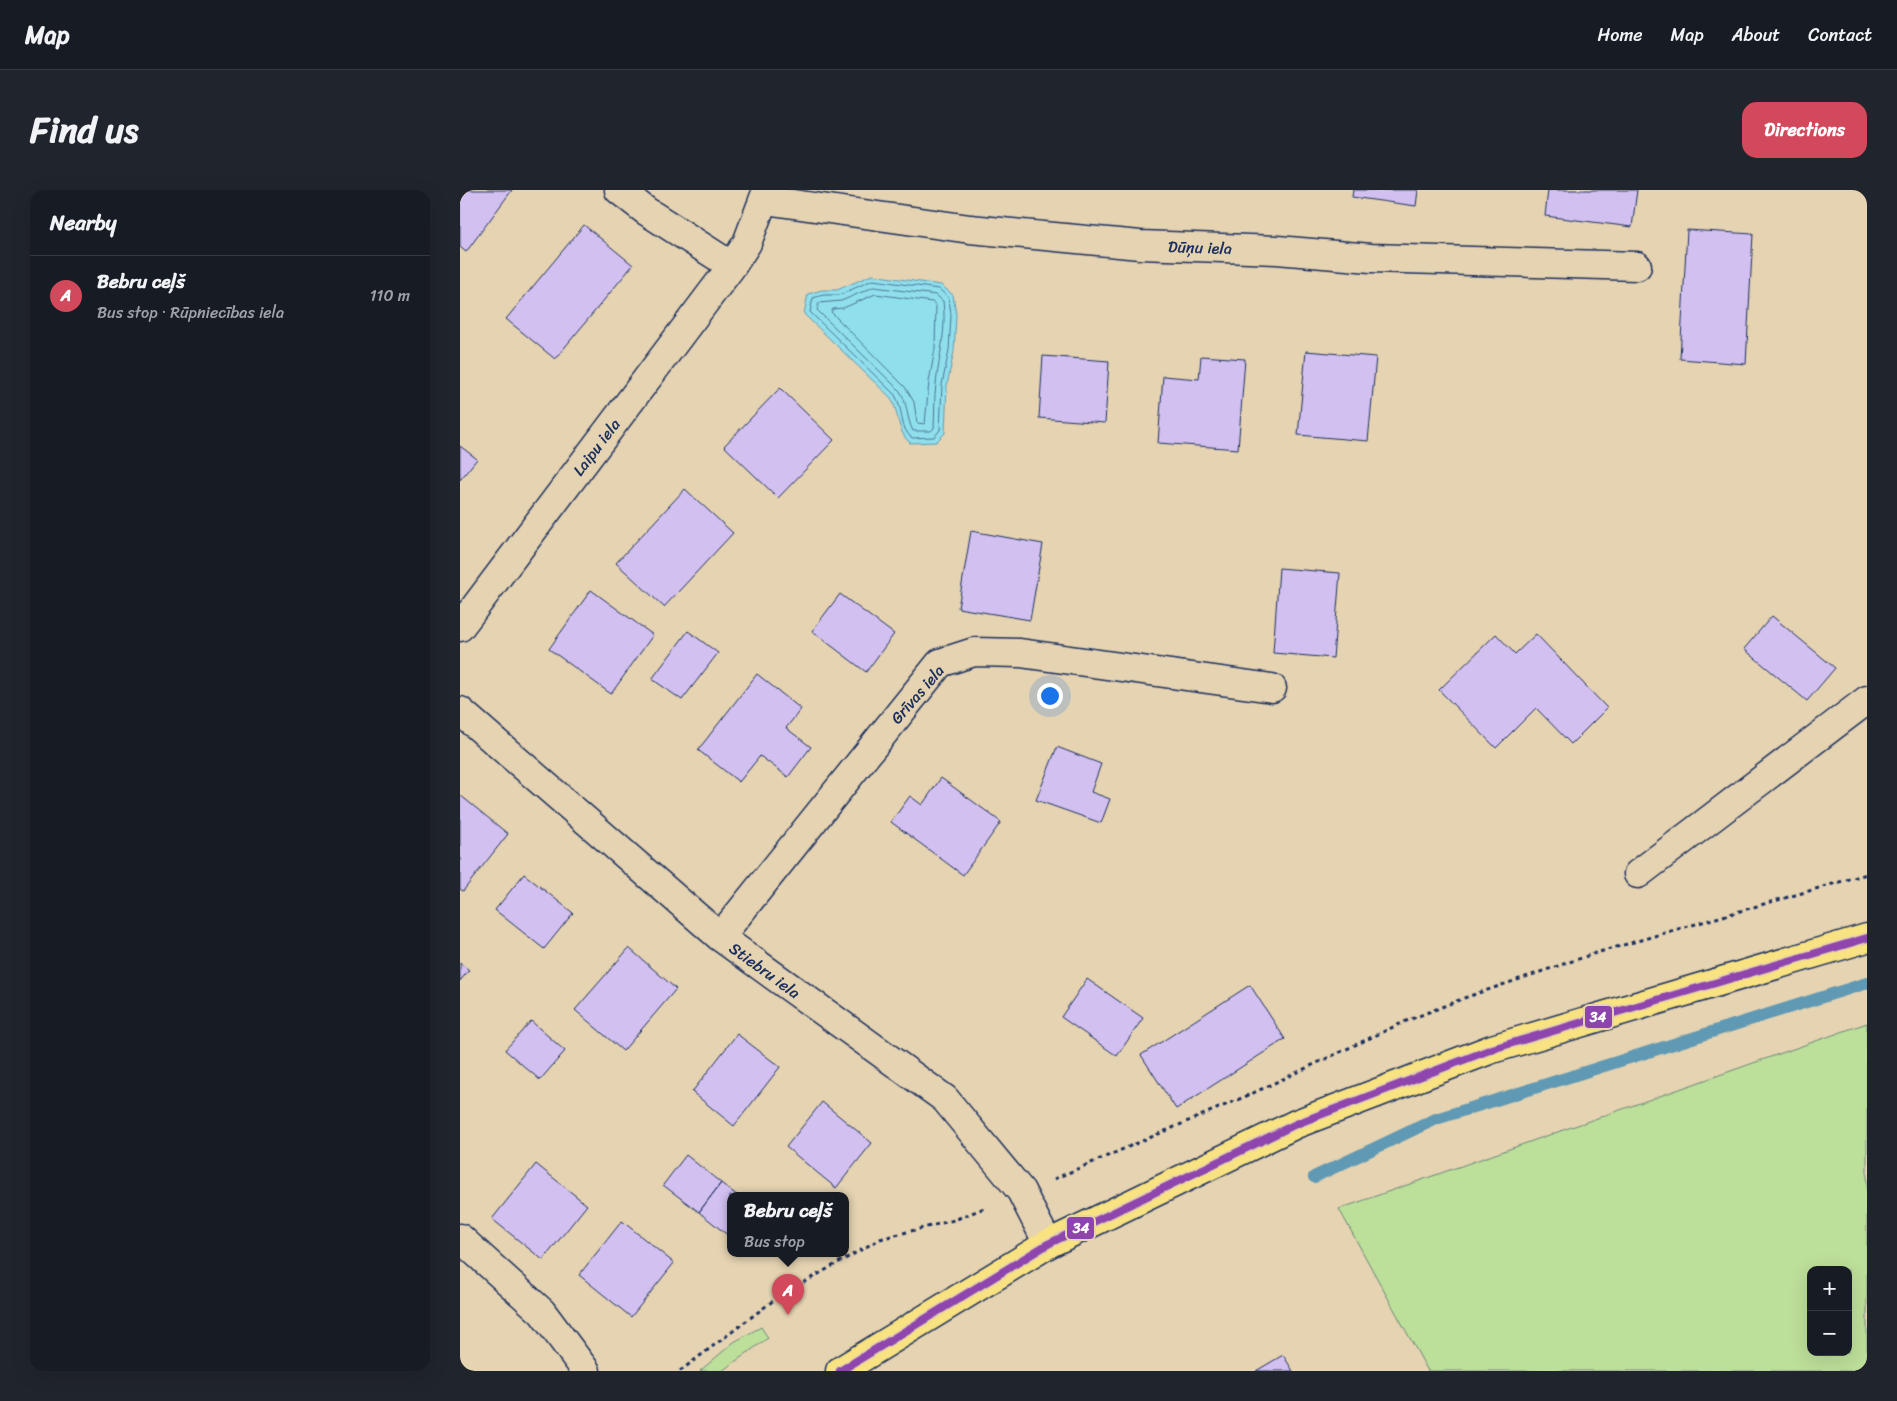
<!DOCTYPE html>
<meta charset="utf-8">
<style>
:root{--surface:#171b24;--page:#20242c;--text:#f1f3f6;--muted:#9ea1a6;--line:#363941;--accent:#d1495b}
body{margin:0;font-family:Sriracha,sans-serif;background:var(--page);color:var(--text)}
.controls{position:absolute;right:15px;bottom:15px;display:grid;overflow:hidden;border-radius:10px;box-shadow:0 5px 20px #0002}
.controls button{width:45px;height:45px;display:grid;place-items:center;padding:0;border:0;border-bottom:1px solid var(--line);background:var(--surface);color:var(--text);font:25px sans-serif}
.you{position:absolute;left:589px;top:505px;width:18px;height:18px;margin:-12px;border:4px solid #fff;border-radius:50%;background:#1a73e8;box-shadow:0 0 0 8px #1a73e833}
.badge{display:grid;place-items:center;width:32px;height:32px;border-radius:50%;background:var(--accent);color:#fff;font-size:16px;font-weight:700}
.pin{position:absolute;translate:-50% -41px;filter:drop-shadow(0 1px 2px #0008)}
.pin::after{content:'';position:absolute;top:26px;width:18px;height:15px;background:inherit;clip-path:polygon(0 0,100% 0,50% 100%)}
.popup{position:absolute;left:267px;top:1002px;width:122px;height:65px;box-sizing:border-box;display:grid;place-content:center;border-radius:10px;background:var(--surface);filter:drop-shadow(0 1px 4px #0005);font-size:16px;white-space:nowrap;color:var(--muted)}
.popup b{font-size:19px;color:var(--text)}
.popup::after{content:'';position:absolute;left:50%;top:100%;margin-left:-10px;border:10px solid transparent;border-top-color:var(--surface)}
.list{margin:0;padding:0;list-style:none}
h2{display:flex;justify-content:space-between;align-items:center;height:65px;margin:0;padding:0 20px;font-size:21px}
h2 small{font-size:16px;font-weight:400;color:var(--muted)}
.list li{display:grid;grid-template-columns:32px 1fr auto;gap:15px;align-items:center;box-sizing:border-box;height:80px;padding:0 20px;border-top:1px solid var(--line)}
.list b{display:block;font-size:19px;white-space:nowrap}
.list p{margin:0;font-size:16px;white-space:nowrap;color:var(--muted)}
.list em{font-size:16px;font-style:normal;color:var(--muted)}
.map{position:relative;flex:none;width:1407px;height:1181px;overflow:hidden;border-radius:15px}
header{display:flex;align-items:center;gap:30px;box-sizing:border-box;height:70px;padding:0 25px;background:var(--surface);border-bottom:1px solid var(--line)}
header strong{font-size:24px}
nav{display:flex;gap:28px;margin-inline-start:auto;font-size:18px}
.intro{display:flex;align-items:center;justify-content:space-between;box-sizing:border-box;height:120px;padding:0 30px}
h1{margin:0;font-size:35px}
.button{padding:12px 22px;border-radius:15px;background:var(--accent);color:#fff;font-size:18px;font-weight:700}
main{display:flex;gap:30px;padding:0 30px}
aside{flex:1;background:var(--surface);border-radius:15px;box-shadow:0 5px 20px #0002}
.map>svg:first-child{display:block}
</style>
<header>
<strong>Map</strong>
<nav><a>Home</a><a>Map</a><a>About</a><a>Contact</a></nav>
</header>
<div class="intro"><h1>Find us</h1><a class="button">Directions</a></div>
<main>
<aside>
<h2>Nearby<small></small></h2>
<ul class="list">
<li><span class="badge">A</span><div><b>Bebru ceļš</b><p>Bus stop · Rūpniecības iela</p></div><em>110 m</em></li>
</ul>
</aside>
<div class="map">
<svg width="1407" height="1181" viewBox="0 0 1407 1181">
<rect width="100%" height="100%" fill="#e5d3b1"/>
<filter id="ink" filterUnits="userSpaceOnUse"><feTurbulence type="fractalNoise" baseFrequency=".02" numOctaves="2"/><feDisplacementMap in="SourceGraphic" scale="10" xChannelSelector="R" yChannelSelector="G"/><feConvolveMatrix kernelMatrix="1 2 1 2 8 2 1 2 1" color-interpolation-filters="sRGB"/></filter>
<g filter="url(#ink)">
<!-- green -->
<path fill="#bcdf99" stroke="#6c877c" fill-rule="evenodd" d="M1407,833V1181H968L879,1019ZM1351,1080H1388V1162H1351Z
M301,1137L308,1148L262,1181H240L274,1152Z"/>
<!-- water -->
<path fill="#90dfed" stroke="#6199b4" d="M412,85L481,95L493,105L496,125L494,161L487,195L485,243L476,252L450,253C436,240 440,224 431,208L344,124L348,104L362,100H377Z"/>
<g fill="none" stroke-linecap="round" stroke-linejoin="round">
<!-- shore -->
<path stroke="#4a7597" stroke-width="1" d="M413,90L479,99L489,108L491,125L489,160L482,195L480,240L474,247L452,248C439,238 444,220 435,205L350,122L353,108L363,105H379Z
M414,97L476,105L483,111C487,140 479,166 476,194C474,208 475,223 474,238L471,241H453C446,227 448,214 440,201L357,120L359,113L381,111Z
M416,104L472,112L476,115L475,159L469,192L465,234L457,233L454,212L445,197L371,122L373,119L383,118Z"/>
<!-- stream -->
<path stroke="#6199b4" stroke-width="12" d="M854,987L976,929L1407,793"/>
</g>
<!-- building -->
<path fill="#d2c0f1" stroke="#1b2f5e" d="M0,0H52L6,62L0,57Z
M893,0H958L956,16L892,7Z
M1088,0H1177L1172,37L1085,26Z
M124,35L173,75L95,169L46,129Z
M1227,40L1293,44L1286,174L1220,169Z
M846,161L916,167L908,251L838,245Z
M583,166L649,171L645,233L579,228Z
M741,166L785,169L778,259L698,253L703,186L739,189Z
M320,198L374,250L318,308L264,256Z
M0,256L17,269L0,290Z
M225,299L273,343L204,417L156,373Z
M511,341L583,354L570,430L498,418Z
M819,378L880,383L873,468L813,463Z
M131,400L193,445L151,504L89,459Z
M380,404L434,444L406,482L352,441Z
M1312,426L1375,478L1347,511L1284,459Z
M228,441L258,463L222,510L192,489Z
M1036,444L1055,464L1076,444L1147,518L1111,554L1076,518L1036,558L979,500Z
M297,484L341,519L326,538L351,557L328,587L300,566L279,592L238,560Z
M597,557L641,574L631,602L650,609L641,633L576,610Z
M481,588L541,632L503,685L431,632L450,606L462,615Z
M0,605L48,644L3,701L0,699Z
M64,684L113,723L84,759L35,720Z
M169,758L216,799L163,861L115,820Z
M0,773L9,780L0,791Z
M627,789L683,828L657,866L601,827Z
M790,795L825,849L716,919L681,865Z
M71,831L105,861L80,890L45,860Z
M277,844L320,877L274,936L232,902Z
M362,912L412,953L376,998L326,957Z
M226,965L261,993L239,1022L203,995Z
M76,974L127,1015L83,1070L32,1029Z
M261,993L278,1006H270V1047L239,1022Z
M162,1031L214,1073L171,1127L119,1085Z
M823,1165L833,1181H796Z"/>
<g fill="none" stroke-linecap="round" stroke-linejoin="round">
<defs>
<path id="street" d="M159,0L186,21L272,76
M305,10L510,39L680,55L817,60L911,68L1177,76
M0,437L272,76L287,53L307,0
M0,521L260,747L485,909L561,1001L588,1054
M1178,684L1407,510
M260,747L480,473L514,462L560,463L812,498
M0,1048L82,1122L126,1181"/>
<path id="primary" d="M380,1181L588,1054L836,934L1032,859L1407,748"/>
</defs>
<!-- street casing -->
<use href="#street" stroke="#1b2f5e" stroke-width="31"/>
<!-- primary casing -->
<use href="#primary" stroke="#1b2f5e" stroke-width="31"/>
<!-- path -->
<path stroke="#1b2f5e" stroke-width="3" stroke-dasharray="4 4" stroke-linecap="butt" d="M594,989L791,904L944,832L1004,808L1136,763L1407,684
M220,1181L318,1107L420,1049L494,1030L527,1017"/>
<!-- street -->
<use href="#street" stroke="#e5d3b1" stroke-width="28"/>
<!-- primary -->
<use href="#primary" stroke="#f8e281" stroke-width="28"/>
<defs>
<path id="bus-1" d="M380,1181L588,1054L836,934L1032,859L1407,748"/>
</defs>
<!-- bus-1 casing -->
<use href="#bus-1" stroke="#e5d3b1" stroke-width="11"/>
<!-- bus-1 -->
<use href="#bus-1" stroke="#8e44ad" stroke-width="8"/>
</g>
</g>
<g text-anchor="middle" stroke-width="4" stroke-linejoin="round" paint-order="stroke">
<!-- street labels -->
<g font-size="16" fill="#1b2f5e" stroke="#e5d3b1">
<text transform="translate(740 57) rotate(2)" y="6">Dūņu iela</text>
<text transform="translate(136 257) rotate(-53)" y="6">Laipu iela</text>
<text transform="translate(457 504) rotate(-49)" y="6">Grīvas iela</text>
<text transform="translate(305 780) rotate(36)" y="6">Stiebru iela</text>
</g>
</g>
<g stroke="#e5d3b1" stroke-width="2">
<rect x="1124" y="815" width="29" height="24" rx="5" fill="#8e44ad"/>
<rect x="606" y="1026" width="29" height="24" rx="5" fill="#8e44ad"/>
</g>
<g font-size="14" text-anchor="middle" font-weight="bold" fill="#fff">
<text x="1138" y="832">34</text>
<text x="621" y="1043">34</text>
</g>
</svg>
<div class="controls">
<button>+</button>
<button>−</button>
</div>
<div class="you"></div>
<div class="pin badge" style="left:328px;top:1125px">A</div>
<div class="popup"><b>Bebru ceļš</b>Bus stop</div>
</div>
</main>
